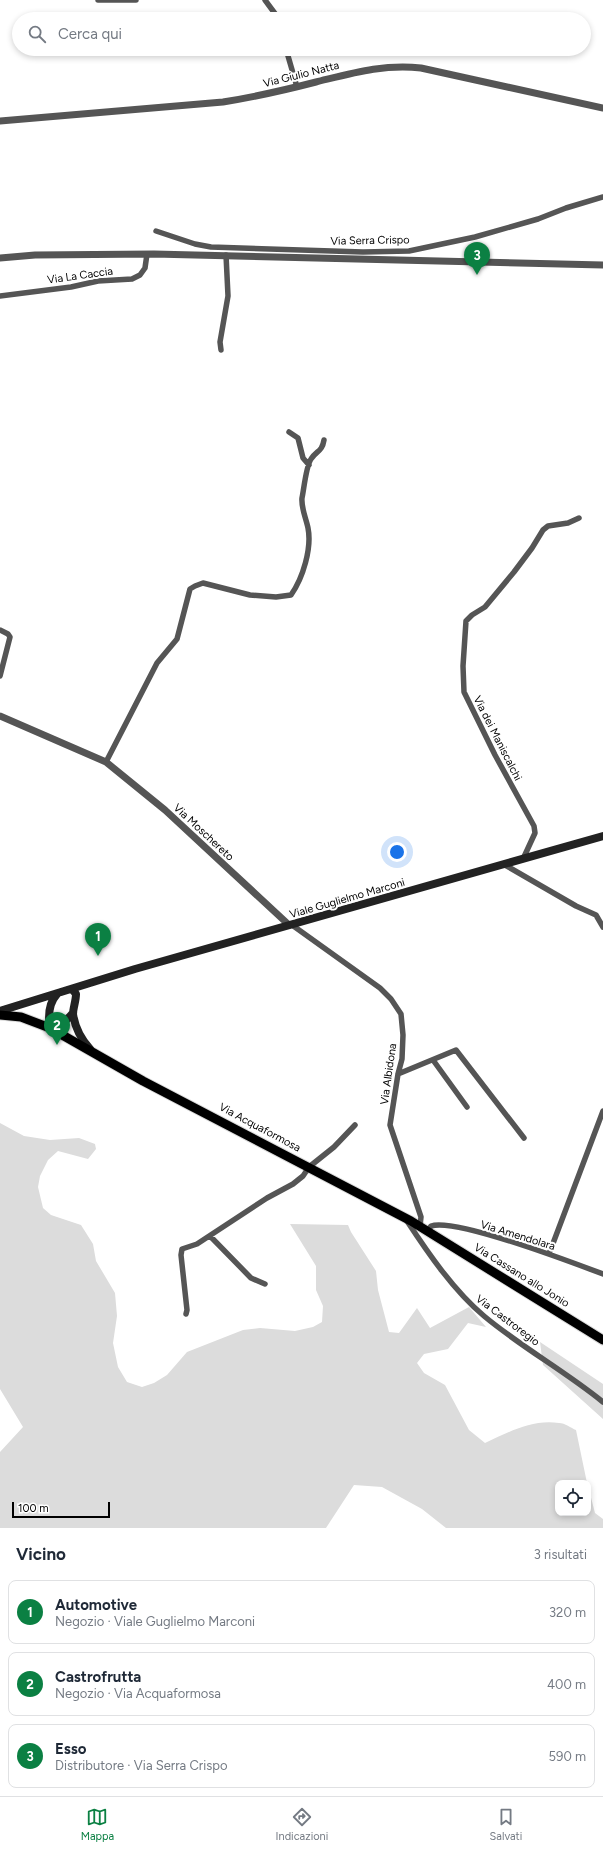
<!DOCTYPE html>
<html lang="it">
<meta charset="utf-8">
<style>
:root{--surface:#fff;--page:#f6f6f7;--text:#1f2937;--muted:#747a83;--line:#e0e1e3;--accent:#0b8043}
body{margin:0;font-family:Figtree,sans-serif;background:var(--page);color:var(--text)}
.controls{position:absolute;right:12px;bottom:12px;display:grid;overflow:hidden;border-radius:8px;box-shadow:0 2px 6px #0003}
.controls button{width:36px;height:36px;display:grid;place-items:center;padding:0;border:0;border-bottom:1px solid var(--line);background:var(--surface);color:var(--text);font:20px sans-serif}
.scale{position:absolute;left:12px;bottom:10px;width:98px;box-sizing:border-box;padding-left:4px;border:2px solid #000;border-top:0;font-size:11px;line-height:14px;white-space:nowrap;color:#000;-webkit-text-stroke:3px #fff;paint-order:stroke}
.you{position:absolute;left:397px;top:852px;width:14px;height:14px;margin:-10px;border:3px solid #fff;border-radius:50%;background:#1a73e8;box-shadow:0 0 0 6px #1a73e833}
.badge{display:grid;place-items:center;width:26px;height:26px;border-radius:50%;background:var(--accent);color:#fff;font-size:13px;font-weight:700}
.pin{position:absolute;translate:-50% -33px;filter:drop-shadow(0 1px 2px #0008)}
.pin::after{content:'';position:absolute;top:21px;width:14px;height:12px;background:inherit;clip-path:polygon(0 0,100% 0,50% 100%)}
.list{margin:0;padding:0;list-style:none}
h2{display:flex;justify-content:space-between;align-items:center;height:52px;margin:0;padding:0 16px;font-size:17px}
h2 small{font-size:13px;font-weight:400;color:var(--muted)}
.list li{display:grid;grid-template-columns:26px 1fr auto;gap:12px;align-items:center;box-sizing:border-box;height:64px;margin:0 8px 8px;padding:0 8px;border:1px solid var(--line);border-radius:8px}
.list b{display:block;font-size:15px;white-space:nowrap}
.list p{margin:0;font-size:13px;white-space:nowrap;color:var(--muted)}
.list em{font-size:13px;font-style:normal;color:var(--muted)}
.icon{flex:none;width:22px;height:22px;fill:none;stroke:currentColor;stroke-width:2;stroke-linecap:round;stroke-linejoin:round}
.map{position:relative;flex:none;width:603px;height:1528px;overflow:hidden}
.search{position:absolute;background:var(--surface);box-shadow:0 2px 6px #0003;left:12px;right:12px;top:12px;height:44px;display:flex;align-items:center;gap:10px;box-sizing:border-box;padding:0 14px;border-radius:22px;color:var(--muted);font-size:15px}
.sheet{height:268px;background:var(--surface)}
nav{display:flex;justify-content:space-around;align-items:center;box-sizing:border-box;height:56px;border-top:1px solid var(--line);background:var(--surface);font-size:11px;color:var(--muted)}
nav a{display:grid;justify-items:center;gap:2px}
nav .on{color:var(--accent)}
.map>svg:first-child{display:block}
</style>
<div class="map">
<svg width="603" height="1528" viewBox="0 0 603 1528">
<rect width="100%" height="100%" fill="#fff"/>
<!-- green -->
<path fill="#dcdcdc" d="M0,1123L24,1136L50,1140L79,1138L95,1144L96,1149L88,1159L58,1151L48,1160L40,1176L38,1187L43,1208L51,1215L81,1225L93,1244L96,1261L115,1293L117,1316L113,1343L118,1367L127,1382L142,1387L154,1383L167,1375L187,1352L243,1330L260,1328L295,1331L313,1327L322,1322L323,1306L316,1290V1266L290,1224L348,1225L351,1232L376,1271L378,1290L389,1332L399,1333L417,1308L430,1328L469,1307L486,1327L468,1323L448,1349L424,1354L417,1363L424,1373L445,1385L469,1430L485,1443C509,1432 532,1419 559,1423C565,1423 571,1428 576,1430L587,1483H558V1513H588V1486L595,1513L603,1519V1528H446L422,1509L382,1487L354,1485L326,1528H0V1452L23,1427L0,1389Z
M540,1342L603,1384V1419L543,1365Z"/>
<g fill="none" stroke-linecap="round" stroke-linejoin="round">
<defs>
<path id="primary" d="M0,1015L21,1017L50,1028L143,1081L411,1221L603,1340"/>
</defs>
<!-- primary casing -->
<use href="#primary" stroke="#dbdbdb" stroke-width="11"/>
<!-- minor -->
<path stroke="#555" stroke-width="5.5" d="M98,0H136
M265,0L279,19
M286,49L297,87
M156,231L195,244L211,247L363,252L409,251L475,237L538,219L566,208L603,197
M0,296L71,287L98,281L132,279L140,275L145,268L147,254
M221,350L220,342L228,296L226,255
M289,432L298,438L303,458L309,465
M0,630L8,634L10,637L0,676
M106,762L157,663L177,639L190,589L195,586L203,583L250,595L276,597L291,595C303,578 312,548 308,528C306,518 301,508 302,498C304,489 306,466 311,459C317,450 322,452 324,440
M523,859L535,833L534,826L495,755L464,692L463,666L466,621L472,615L485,607L514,572L532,548L543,530L548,526L568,523L579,518
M505,865L576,906L596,915L603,927
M292,925L380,988L391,999L401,1014L403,1035L402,1059L398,1074L390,1125L421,1217L420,1226
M433,1060L467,1107
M398,1074L456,1050L524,1138
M407,1221C428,1253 454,1291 484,1316C521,1347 565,1371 603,1402
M428,1231L431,1226C455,1218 574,1263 603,1274
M210,1236L251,1278L265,1284
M549,1254L603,1111
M186,1314L187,1310L181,1255L182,1249L197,1244L267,1198L293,1184L303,1176L309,1167L334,1147L355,1125"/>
<!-- tertiary -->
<path stroke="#555" stroke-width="7" d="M0,121L223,102C254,97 285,90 316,82C353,73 383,64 421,68L603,108
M0,258L35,255L154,254L603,265
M0,716L106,762L165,810L289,925"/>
<!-- secondary -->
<path stroke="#222" stroke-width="8" d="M72,989L76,994C76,1001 73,1008 73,1014C75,1028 81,1039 90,1049
M57,994C48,1004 48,1016 50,1028C60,1025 67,1021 73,1013
M0,1011L135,969L603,836"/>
<!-- primary -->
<use href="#primary" stroke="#000" stroke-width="9"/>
</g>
<g text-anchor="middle" stroke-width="4" stroke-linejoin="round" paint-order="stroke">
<!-- street labels -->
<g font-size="11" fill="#000" stroke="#fff">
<text transform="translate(301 74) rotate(-14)" y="4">Via Giulio Natta</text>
<text transform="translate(370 240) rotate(-1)" y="4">Via Serra Crispo</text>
<text transform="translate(80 275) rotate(-8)" y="4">Via La Caccia</text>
<text transform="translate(498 738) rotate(63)" y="4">Via dei Maniscalchi</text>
<text transform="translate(204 832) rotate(43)" y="4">Via Moschereto</text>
<text transform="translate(347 898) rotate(-16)" y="4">Viale Guglielmo Marconi</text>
<text transform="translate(388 1074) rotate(-82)" y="4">Via Albidona</text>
<text transform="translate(260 1127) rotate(28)" y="4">Via Acquaformosa</text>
<text transform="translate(518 1235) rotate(17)" y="4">Via Amendolara</text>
<text transform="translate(522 1275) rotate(32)" y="4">Via Cassano allo Jonio</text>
<text transform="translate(508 1320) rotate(37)" y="4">Via Castroregio</text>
</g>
</g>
</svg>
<div class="controls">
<button><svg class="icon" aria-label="locate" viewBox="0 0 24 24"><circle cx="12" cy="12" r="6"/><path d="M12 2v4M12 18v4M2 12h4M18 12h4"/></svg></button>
</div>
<div class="scale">100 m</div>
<div class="you"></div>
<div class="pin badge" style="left:98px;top:956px">1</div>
<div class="pin badge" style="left:57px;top:1045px">2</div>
<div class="pin badge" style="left:477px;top:275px">3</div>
<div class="search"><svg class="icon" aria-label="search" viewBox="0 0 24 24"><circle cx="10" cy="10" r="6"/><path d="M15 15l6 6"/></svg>Cerca qui</div>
</div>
<section class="sheet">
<h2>Vicino<small>3 risultati</small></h2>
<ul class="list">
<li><span class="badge">1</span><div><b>Automotive</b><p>Negozio · Viale Guglielmo Marconi</p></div><em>320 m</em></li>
<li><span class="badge">2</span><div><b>Castrofrutta</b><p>Negozio · Via Acquaformosa</p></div><em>400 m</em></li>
<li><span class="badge">3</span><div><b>Esso</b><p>Distributore · Via Serra Crispo</p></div><em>590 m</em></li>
</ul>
</section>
<nav>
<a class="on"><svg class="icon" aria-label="map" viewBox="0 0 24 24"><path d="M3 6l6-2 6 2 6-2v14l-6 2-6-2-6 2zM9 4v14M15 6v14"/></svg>Mappa</a>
<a><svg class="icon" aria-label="directions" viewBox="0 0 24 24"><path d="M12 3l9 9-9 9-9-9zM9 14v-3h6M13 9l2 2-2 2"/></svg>Indicazioni</a>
<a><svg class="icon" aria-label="saved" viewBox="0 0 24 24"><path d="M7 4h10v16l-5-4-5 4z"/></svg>Salvati</a>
</nav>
